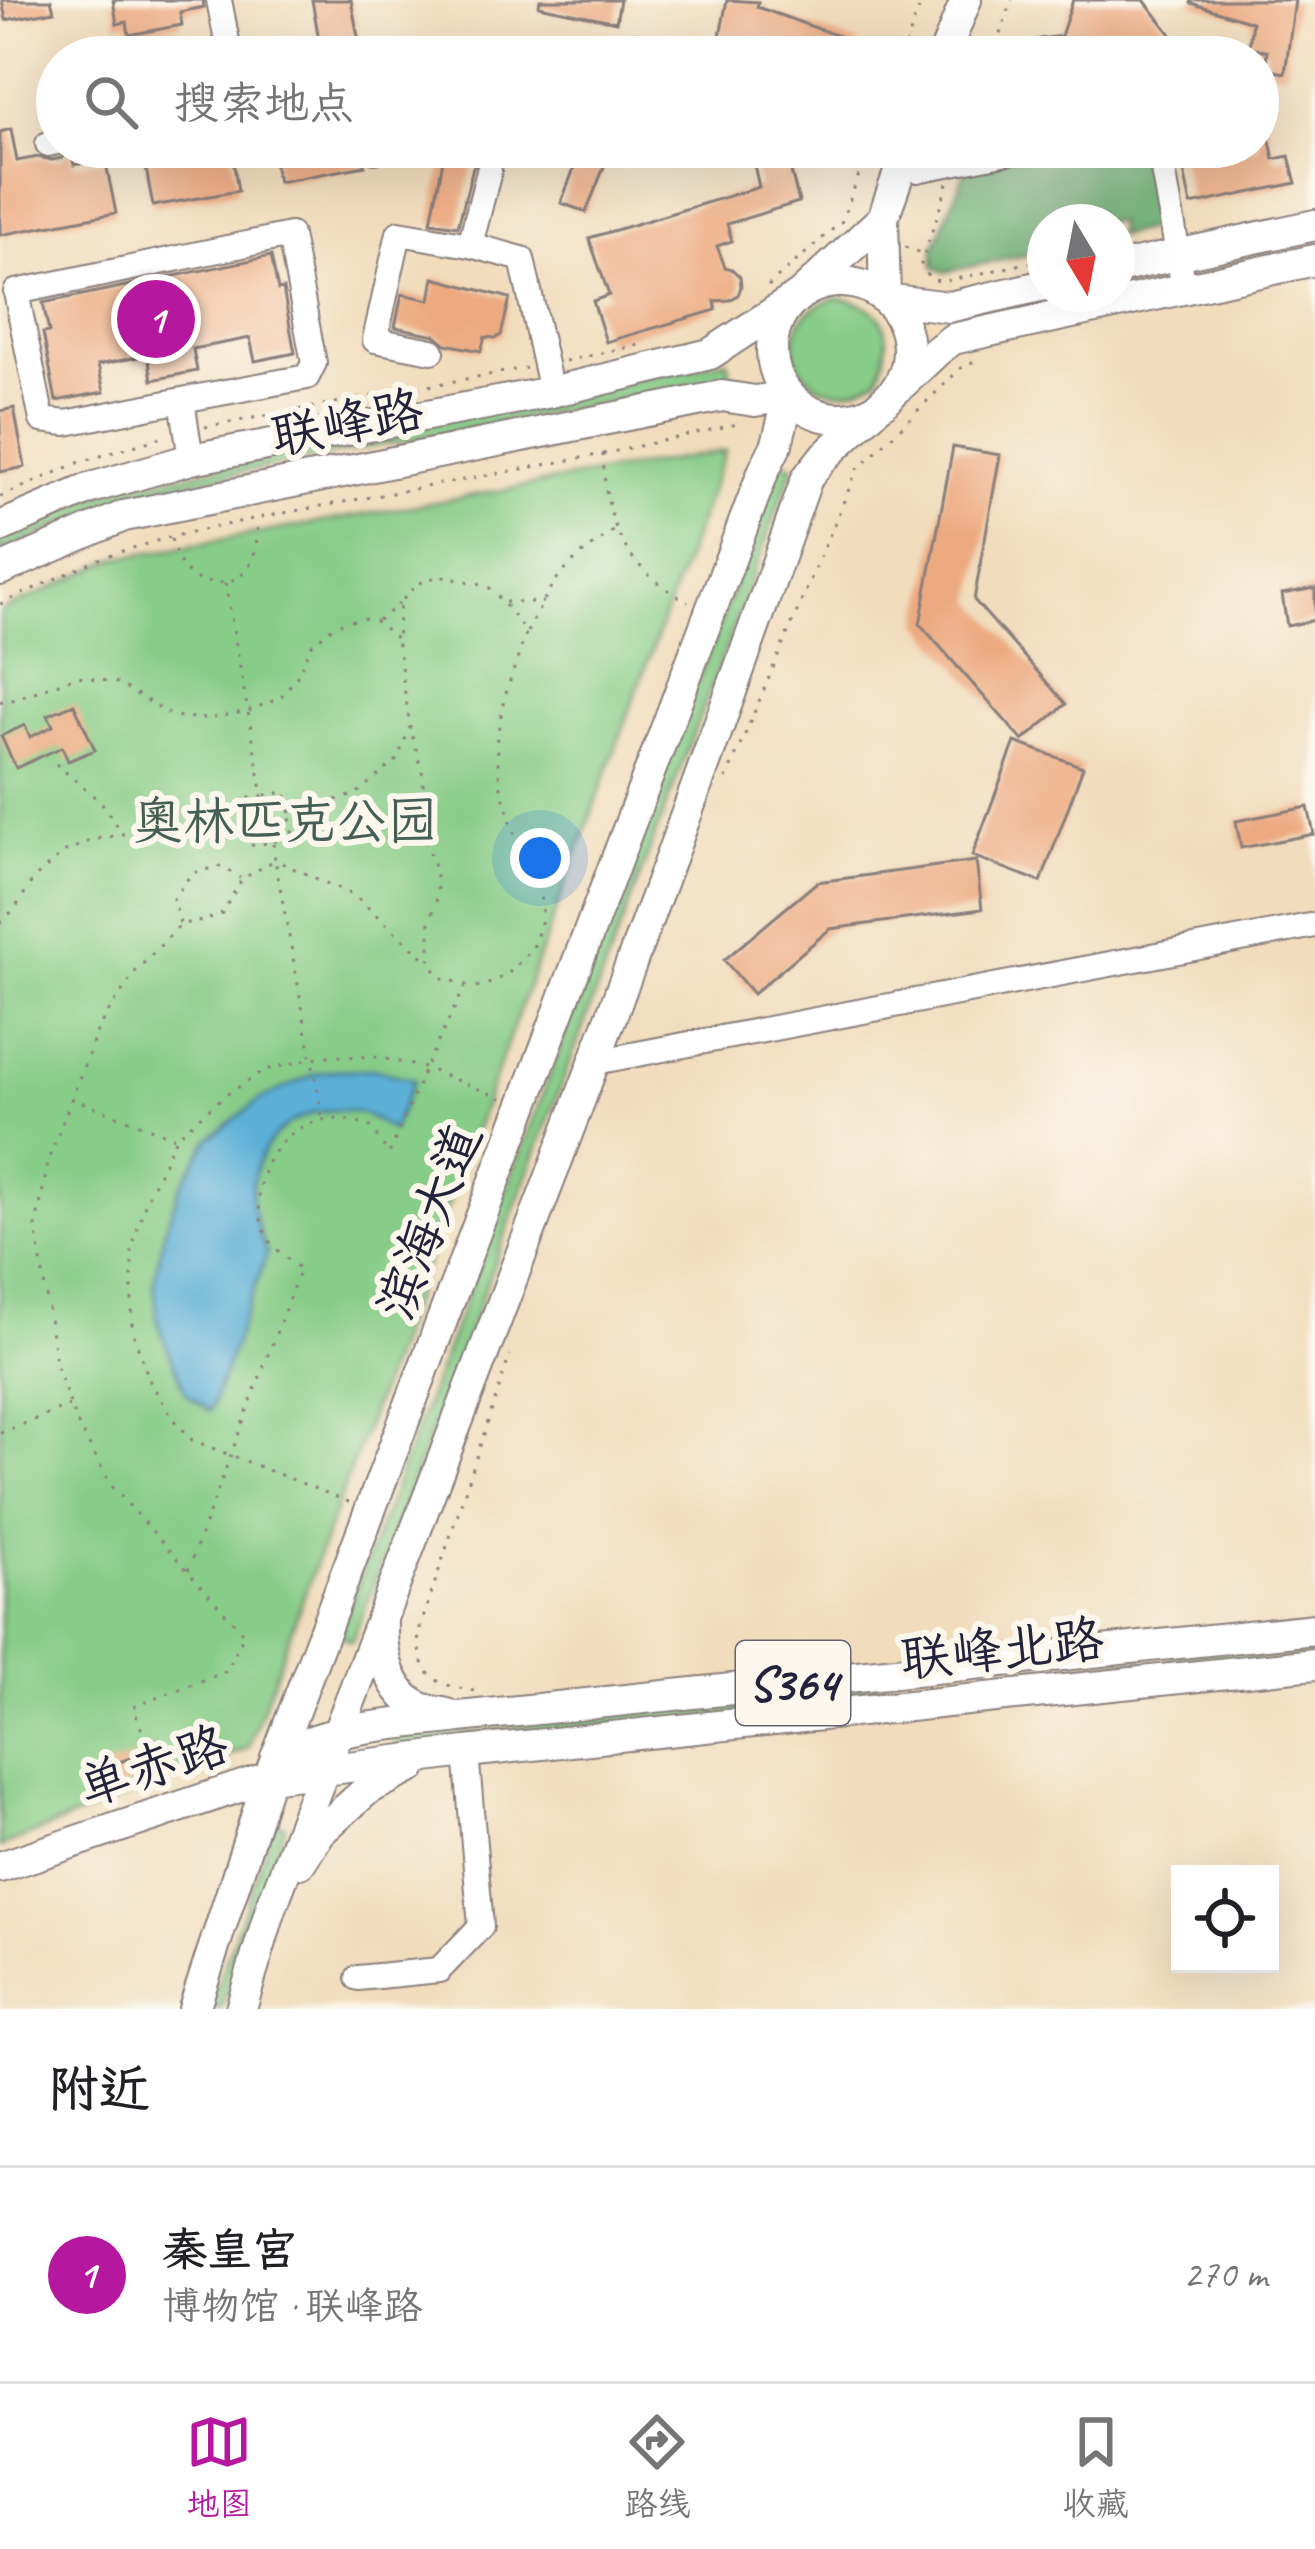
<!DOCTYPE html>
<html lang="zh">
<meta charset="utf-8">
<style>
:root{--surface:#fff;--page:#f6f6f6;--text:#202124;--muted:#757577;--line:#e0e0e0;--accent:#b5179e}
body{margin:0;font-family:Caveat,"LXGW WenKai TC",sans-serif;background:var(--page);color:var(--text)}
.controls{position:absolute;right:36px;bottom:36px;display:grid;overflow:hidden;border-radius:0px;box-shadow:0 12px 48px #0002}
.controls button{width:108px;height:108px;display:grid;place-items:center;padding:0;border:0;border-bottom:3px solid var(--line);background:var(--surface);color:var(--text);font:60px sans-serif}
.compass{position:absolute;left:1027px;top:204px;width:108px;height:108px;border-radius:50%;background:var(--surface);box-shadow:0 12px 48px #0002;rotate:170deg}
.you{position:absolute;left:540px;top:858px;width:42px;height:42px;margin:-30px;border:9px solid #fff;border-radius:50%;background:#1a73e8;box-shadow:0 0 0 18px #1a73e833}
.badge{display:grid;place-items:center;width:78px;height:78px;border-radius:50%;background:var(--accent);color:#fff;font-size:39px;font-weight:700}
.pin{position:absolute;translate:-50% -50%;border:6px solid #fff;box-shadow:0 3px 12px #0006}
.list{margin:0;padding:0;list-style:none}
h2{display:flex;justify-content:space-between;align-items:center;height:156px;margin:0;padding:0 48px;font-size:51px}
h2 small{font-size:39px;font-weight:400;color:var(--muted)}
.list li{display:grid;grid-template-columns:78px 1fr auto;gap:36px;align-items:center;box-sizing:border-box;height:216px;padding:0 48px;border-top:3px solid var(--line)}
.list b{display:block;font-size:45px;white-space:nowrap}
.list p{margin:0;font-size:39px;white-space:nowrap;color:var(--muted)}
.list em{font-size:39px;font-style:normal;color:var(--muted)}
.icon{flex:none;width:66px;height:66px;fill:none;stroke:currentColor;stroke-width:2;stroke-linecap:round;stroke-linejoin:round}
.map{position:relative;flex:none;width:1315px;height:2009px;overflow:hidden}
.search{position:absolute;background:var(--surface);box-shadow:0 12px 48px #0002;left:36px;right:36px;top:36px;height:132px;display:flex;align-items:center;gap:30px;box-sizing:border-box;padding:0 42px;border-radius:66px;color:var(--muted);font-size:45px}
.sheet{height:372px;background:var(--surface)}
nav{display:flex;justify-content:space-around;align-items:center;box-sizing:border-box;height:168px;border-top:3px solid var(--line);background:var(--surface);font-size:33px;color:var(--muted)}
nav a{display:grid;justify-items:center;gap:6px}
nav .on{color:var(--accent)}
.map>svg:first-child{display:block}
</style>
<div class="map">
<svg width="1315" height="2009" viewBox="0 0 1315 2009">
<rect width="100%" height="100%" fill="#fbf7ec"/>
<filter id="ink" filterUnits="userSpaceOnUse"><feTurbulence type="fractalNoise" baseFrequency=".00833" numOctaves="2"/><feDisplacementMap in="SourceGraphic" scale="24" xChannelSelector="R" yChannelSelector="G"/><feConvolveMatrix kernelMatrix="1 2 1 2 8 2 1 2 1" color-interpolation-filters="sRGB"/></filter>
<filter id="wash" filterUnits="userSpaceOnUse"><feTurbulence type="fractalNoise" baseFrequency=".004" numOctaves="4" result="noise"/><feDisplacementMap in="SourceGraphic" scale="48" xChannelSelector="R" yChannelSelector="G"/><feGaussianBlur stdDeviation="2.7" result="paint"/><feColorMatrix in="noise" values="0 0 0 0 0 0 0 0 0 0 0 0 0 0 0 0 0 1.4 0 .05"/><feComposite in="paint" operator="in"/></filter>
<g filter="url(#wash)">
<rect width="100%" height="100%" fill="#f1dcbc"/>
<!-- green -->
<path fill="#87cc87" stroke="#547761" stroke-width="3" d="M836,298C888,304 896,333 878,378C867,384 855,391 842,391C805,392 779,348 804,317C812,307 824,303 836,298Z
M728,360L731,378L175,485L121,500L0,552V537L113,490Z
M725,451L248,1748L0,1847V612L117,558Z
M781,461L794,466L352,1642L339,1634Z
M1315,1640V1654L1172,1668L1171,1655Z
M1142,1658V1673L395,1747L394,1739L490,1730L600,1714Z
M275,1821L285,1826L221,2009H209Z"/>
<!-- forest -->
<path fill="#6db074" stroke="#486958" stroke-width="3" d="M1056,147H1152L1168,225L1117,236V222H1045V251L945,272L934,267V248L967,167Z"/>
<!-- water -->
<path fill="#5bb0d7" stroke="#3e6989" stroke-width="3" d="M374,1069L414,1080L392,1131C382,1124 371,1116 359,1113C306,1100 256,1134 252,1190C251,1213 260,1234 267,1254L210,1411L186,1393L158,1325L154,1282L164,1232L180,1187L210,1138L261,1099L315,1074L337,1070Z"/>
<g id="blocks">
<!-- building -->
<path fill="#edaa81" d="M2,0H51L54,11L6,20Z
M113,0H203L204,7L180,12L182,25L129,35L127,22L117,24Z
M312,0H351L361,53L322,57Z
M540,0H620L616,22L539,6Z
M727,0L758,2L757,7L858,43L853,57H779L760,50L759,57H716Z
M1073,0H1144L1182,48L1170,57H1158L1145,44L1073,57H1042L1039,39L1061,36Z
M1192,0H1295L1285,73L1265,69L1267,51L1249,47L1252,22L1191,3Z
M637,33L702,55V57H629Z
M1264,114L1274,159L1289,156L1296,183L1191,205L1179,147H1258V115Z
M11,129L17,161L38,157L52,160L62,158L71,151L74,165L105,159L116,213L0,235V132Z
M209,147H231L238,191L153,206L144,158Z
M271,147H358L365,166L278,182Z
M582,147H612L586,212L561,203Z
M750,147H821L822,152L788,160L799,202L727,224L732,241L717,246L725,267L732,269L740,277L741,287L738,295L730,300L715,301L716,310L606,342L593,301L609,295L589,238L759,187Z
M445,150L481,157L473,167L458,226L431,222Z
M271,256L278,290L283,289L295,353L255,361L250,338L193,349L197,371L152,380L148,355L98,365L104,392L56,401L43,333L49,332L43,303Z
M434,278L510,298L501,335L496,338L485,337L481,351L446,344L435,335L395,327L402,294L430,300Z
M14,408L25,467L0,472V411Z
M953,447L1000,455L974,600L1066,704L1023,741L920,624Z
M1315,588V620L1287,626L1282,594Z
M74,704L95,750L68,761L62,747L16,768L1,736L25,725L30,737L53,726L48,715Z
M1015,742L1083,767L1041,882L972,856Z
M1308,807L1314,834L1241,848L1236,821Z
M976,861L982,909L830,929L753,994L724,960L817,882Z
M134,1757L142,1781L109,1792L101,1768Z"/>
</g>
</g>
<g filter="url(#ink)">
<use href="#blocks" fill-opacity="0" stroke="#8a7f7c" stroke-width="3"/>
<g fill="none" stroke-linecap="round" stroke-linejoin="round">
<defs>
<path id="minor" d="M219,0L230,57
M48,144L57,142
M374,147L375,151
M1159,147L1184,288
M902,165L917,170L1013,151L1016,147
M489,171L470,245L522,259L551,392
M432,351L375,340L399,233L470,245
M182,400L307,377L314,363L290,235L16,292L42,420L66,423L182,400L191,459
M595,1062L1315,925
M358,1978L439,1970L481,1926L466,1752"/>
<path id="major" d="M943,57L966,0
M908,147L883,218L885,299L949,307L1045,285
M1117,268L1315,225
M772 350a68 68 0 1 1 136 0a68 68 0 1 1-136 0Z
M0,527L91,488L191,459L551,392L710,354L800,295L883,218
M0,570L124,516L722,396L755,401L789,396L777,444L764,470L269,1777L194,2009
M382,1623C381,1654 389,1691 419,1707C427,1711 439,1712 447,1714
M276,1757C332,1725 397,1725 459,1717L1315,1629
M300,1863L321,1831L368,1789L412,1767
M0,1867L269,1777L466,1752L1315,1664
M241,2009L271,1908C452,1432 639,959 807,478L822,459L937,351L953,339L1315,260"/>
</defs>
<!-- minor casing -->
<use href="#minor" stroke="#8a7f7c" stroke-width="28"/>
<!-- major casing -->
<use href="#major" stroke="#8a7f7c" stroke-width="34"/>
<!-- path -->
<path stroke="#8a7f7c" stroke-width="3" stroke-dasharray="3 9" stroke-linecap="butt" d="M902,57L922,0
M992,57L1012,0
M948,183L921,264L929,278L942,282L1045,259
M905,247L924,254
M768,286L842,221L869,147
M565,361L643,344
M205,427L526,368
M603,454C606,526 623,566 688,602
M0,497L78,463L166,436
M171,539C178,564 187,582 215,583C252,583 259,551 257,520
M225,583L263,796L242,799L248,846L273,842L275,860L355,896L429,962
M505,602H543
M0,604L106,556L170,537L257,518L603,454L737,424
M378,620L399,604
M527,632L553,583L578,557L613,531
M0,701L7,702L78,676L118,683L172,716L208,719L248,711L280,698L298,675L310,646L335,625L362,618L376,621L396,638
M56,764L102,803L121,833
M726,779L857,470L961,368L978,359
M265,795L286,792L293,837L274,842
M289,812L355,795L397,760L410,727L397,639L400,603L417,584L438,576L487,585L503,602L526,633L504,699L496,743L500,784L518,847L539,886L543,916L533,948L508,974L482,987L466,985L440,977L430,963V922L438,895L435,870L417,816L424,779L410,727
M0,922L15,909L33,879L63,853L92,840L133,832L178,835L244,822
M180,923L173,899L192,873L221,866L240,878
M71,1098L174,1137
M0,1433L69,1406
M349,1502L192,1440L173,1418L150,1382L132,1330V1249L146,1200L176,1137L223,1097L265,1070L323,1056L377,1057L425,1068L502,1098
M188,1570L300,1269C289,1259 272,1248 266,1235C246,1188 270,1132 321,1120C337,1117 354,1121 369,1125L389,1154L425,1068L465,987
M474,1691C432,1683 422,1679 418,1634L510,1355
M163,1785L133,1707L227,1671L244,1634L111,1485L75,1419L56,1364L36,1226L49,1158L99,1026L136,971L181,924L203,921L222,913L242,879L275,860L323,1120"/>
<!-- minor -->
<use href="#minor" stroke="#fff" stroke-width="24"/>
<!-- major -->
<use href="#major" stroke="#fff" stroke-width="30"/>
</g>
</g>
<g text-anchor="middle" stroke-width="12" stroke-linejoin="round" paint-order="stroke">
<!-- shield labels -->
<rect fill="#fbf7ec" stroke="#636270" stroke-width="3" x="736" y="1641" width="114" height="84" rx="9"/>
<g font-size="48" font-weight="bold" fill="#22223b">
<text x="793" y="1700">S364</text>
</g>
<!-- street labels -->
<g font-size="51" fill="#22223b" stroke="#fbf7ec">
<text transform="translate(347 422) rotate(-11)" y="18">联峰路</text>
<text transform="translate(428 1221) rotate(-69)" y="18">滨海大道</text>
<text transform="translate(1002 1648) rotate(-6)" y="18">联峰北路</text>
<text transform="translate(153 1765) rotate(-18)" y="18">单赤路</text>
</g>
<!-- park labels -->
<g font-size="51" fill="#455e56" stroke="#fbf7ec">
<text x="285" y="838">奥林匹克公园</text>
</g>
</g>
</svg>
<div class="controls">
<button><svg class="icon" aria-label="locate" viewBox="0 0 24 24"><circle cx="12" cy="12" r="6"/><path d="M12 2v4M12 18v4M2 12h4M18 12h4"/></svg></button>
</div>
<svg class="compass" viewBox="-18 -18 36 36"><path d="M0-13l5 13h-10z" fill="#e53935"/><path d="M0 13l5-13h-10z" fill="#757577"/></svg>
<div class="you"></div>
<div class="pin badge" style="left:156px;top:319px">1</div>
<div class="search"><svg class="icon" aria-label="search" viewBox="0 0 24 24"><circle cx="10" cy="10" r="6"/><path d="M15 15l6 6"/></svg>搜索地点</div>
</div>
<section class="sheet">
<h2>附近<small></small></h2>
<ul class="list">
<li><span class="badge">1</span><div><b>秦皇宫</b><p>博物馆 · 联峰路</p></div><em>270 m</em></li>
</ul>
</section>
<nav>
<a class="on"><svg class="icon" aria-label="map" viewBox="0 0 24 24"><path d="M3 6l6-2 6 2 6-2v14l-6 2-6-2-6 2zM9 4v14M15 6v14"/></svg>地图</a>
<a><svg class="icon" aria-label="directions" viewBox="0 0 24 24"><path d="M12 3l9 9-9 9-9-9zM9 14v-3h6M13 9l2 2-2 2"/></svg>路线</a>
<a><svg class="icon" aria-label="saved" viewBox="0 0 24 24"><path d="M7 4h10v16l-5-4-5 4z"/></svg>收藏</a>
</nav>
